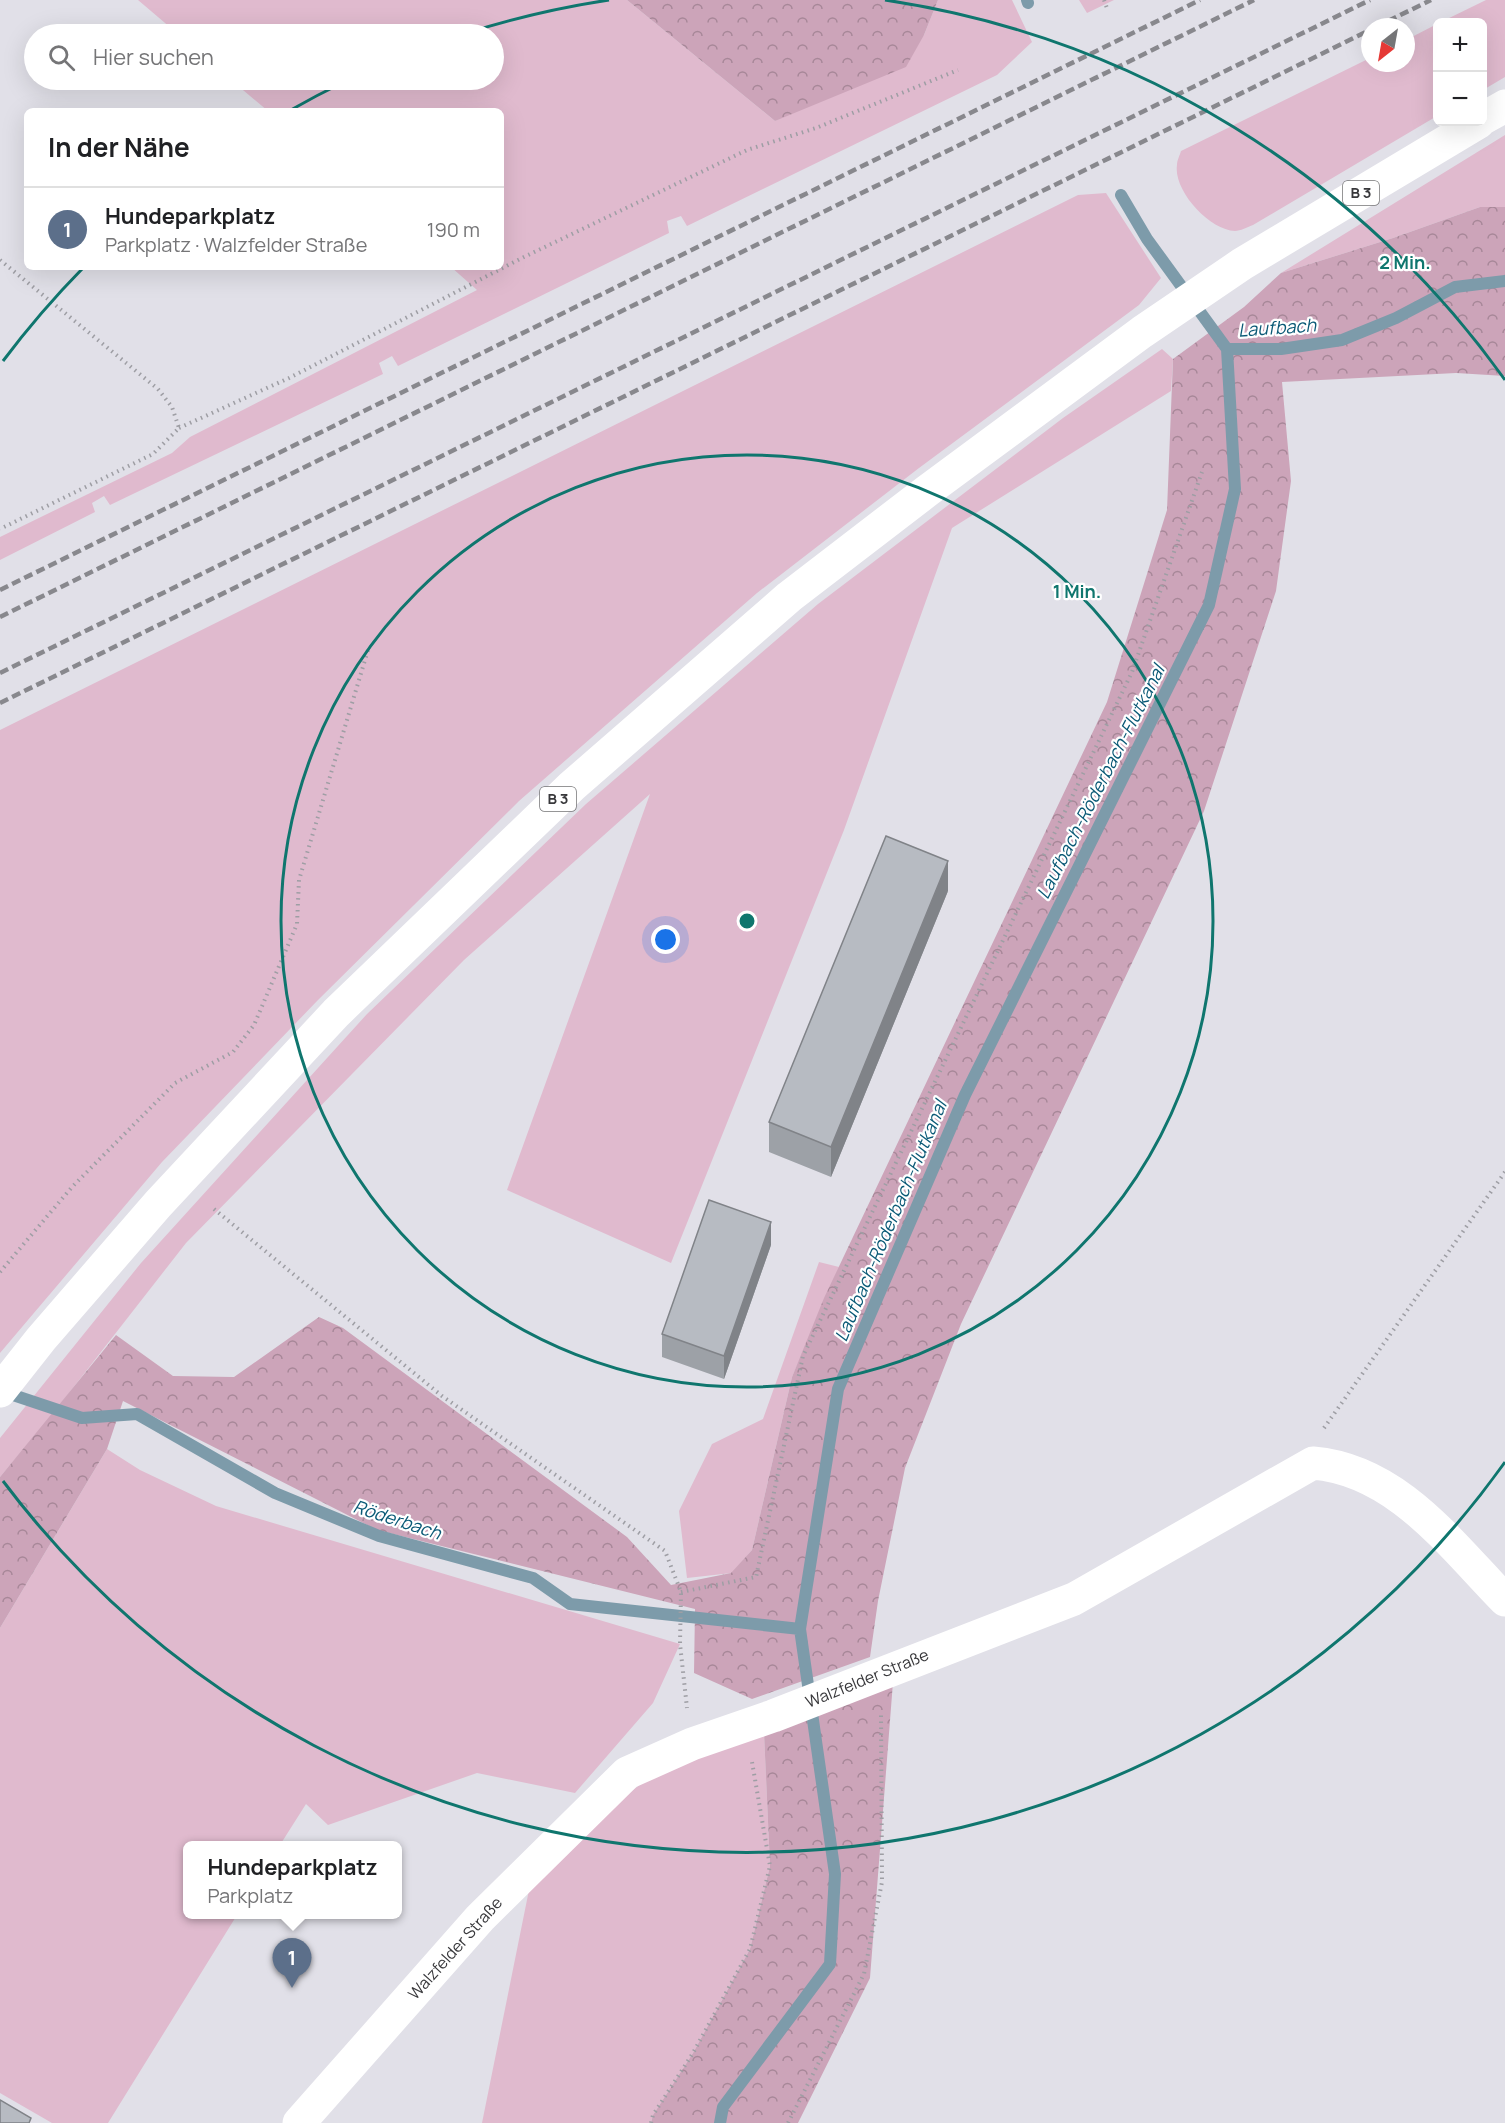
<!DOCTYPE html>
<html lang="de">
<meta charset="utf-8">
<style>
:root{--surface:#fff;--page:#f6f6f6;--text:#202124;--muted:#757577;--line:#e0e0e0;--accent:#1a73e8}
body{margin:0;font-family:Manrope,sans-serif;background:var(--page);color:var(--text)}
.controls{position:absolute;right:18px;top:18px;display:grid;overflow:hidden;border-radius:9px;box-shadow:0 6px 24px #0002}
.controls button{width:54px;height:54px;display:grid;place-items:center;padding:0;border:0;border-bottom:2px solid var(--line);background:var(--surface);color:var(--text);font:30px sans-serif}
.compass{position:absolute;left:1361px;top:18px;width:54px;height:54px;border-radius:50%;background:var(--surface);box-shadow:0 6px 24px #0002;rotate:211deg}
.you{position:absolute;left:666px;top:940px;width:21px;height:21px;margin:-15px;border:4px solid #fff;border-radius:50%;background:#1a73e8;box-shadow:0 0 0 9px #1a73e833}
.badge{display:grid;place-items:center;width:39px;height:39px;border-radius:50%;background:var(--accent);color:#fff;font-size:20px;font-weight:700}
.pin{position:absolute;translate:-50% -50px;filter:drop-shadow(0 2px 3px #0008)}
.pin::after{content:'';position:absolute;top:32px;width:21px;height:18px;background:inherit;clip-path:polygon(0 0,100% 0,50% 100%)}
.popup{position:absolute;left:183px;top:1841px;width:219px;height:78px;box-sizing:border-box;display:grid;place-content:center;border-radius:9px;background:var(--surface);filter:drop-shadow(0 2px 4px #0005);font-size:20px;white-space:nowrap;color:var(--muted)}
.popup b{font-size:22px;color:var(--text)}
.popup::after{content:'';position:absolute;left:50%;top:100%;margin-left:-12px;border:12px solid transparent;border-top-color:var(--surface)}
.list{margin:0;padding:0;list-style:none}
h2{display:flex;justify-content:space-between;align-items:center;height:78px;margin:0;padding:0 24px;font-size:26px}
h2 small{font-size:20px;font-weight:400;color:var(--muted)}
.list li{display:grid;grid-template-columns:39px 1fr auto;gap:18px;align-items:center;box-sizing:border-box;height:84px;padding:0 24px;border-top:2px solid var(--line)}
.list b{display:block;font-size:22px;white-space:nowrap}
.list p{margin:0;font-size:20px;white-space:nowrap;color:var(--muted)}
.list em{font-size:20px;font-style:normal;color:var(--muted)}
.icon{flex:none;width:33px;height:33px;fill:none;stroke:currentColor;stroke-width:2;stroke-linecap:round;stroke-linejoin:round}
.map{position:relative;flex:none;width:1505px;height:2123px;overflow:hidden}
.search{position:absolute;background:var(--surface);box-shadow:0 6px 24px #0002;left:24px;top:24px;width:480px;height:66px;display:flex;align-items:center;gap:15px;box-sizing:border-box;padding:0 21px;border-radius:33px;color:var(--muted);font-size:22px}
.panel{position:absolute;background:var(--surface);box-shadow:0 6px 24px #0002;left:24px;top:108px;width:480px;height:162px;border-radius:9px}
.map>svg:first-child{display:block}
</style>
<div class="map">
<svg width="1505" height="2123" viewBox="0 0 1505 2123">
<defs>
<pattern id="forest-crowns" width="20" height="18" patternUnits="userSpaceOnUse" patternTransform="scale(1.5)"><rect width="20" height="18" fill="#cca4b9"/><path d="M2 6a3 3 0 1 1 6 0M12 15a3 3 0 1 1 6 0" fill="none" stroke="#a78798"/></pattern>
</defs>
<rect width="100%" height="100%" fill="#e1e0e8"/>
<!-- green -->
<path fill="#e0bace" d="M138,0H627L775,121L924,35L938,0H1012L1032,42L997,75L687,226L681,216L667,221L669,233L398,366L392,356L379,363L383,374L110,505L104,496L92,503L95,512L0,560V537L172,453L190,437L477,290L451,267H501V111H268L231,80H494V34H178Z
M1079,0H1114L1087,13Z
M1486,0H1505V77L1483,90L1482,22H1441Z
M1437,24V116L1253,225C1248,227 1240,231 1235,231C1209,230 1173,190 1177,165C1177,160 1180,155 1181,151L1370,58V63H1406V40Z
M1505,135V207H1480L1393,238L1281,273Z
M1106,193L1161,278L1139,305L919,468L757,593L519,801L318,1000L162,1162L0,1353V730L1078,195Z
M1162,349L1173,359L1171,391L952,528L844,830L671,1263L507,1190L650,794L464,960L186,1243L51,1416L0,1477V1438L141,1263L367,1014L586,804L818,604L1063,418Z
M819,1262L839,1267L792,1377L752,1550L732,1573L687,1578L679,1511L712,1444L763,1419Z
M107,1449L140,1470L216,1506L680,1644L653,1703L575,1793L477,1773L328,1825L306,1804L280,1845L187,1846V1914L237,1915L108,2123H52L0,2093V1628Z
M764,1733L770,1866L750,1949L693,2053L653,2115L651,2123H482L530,1885L613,1804L665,1767Z"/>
<!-- forest -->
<path fill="url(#forest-crowns)" d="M627,0H938L924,35L906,67L775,121Z
M1480,207H1505V376L1456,373L1282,382L1291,481L1276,591L1204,811L961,1324L905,1468L878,1601L870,1657L752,1699L694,1673L695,1609L377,1530L123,1401L107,1449L0,1628V1477L116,1335L173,1376L234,1377L319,1317L343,1328L627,1537L671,1585L731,1573L752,1550L792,1377L824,1298L1107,702L1167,510L1173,359L1244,307L1281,273L1393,238Z
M893,1682L870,1978L798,2123H651L653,2115L693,2053L750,1949L770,1866L764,1733Z"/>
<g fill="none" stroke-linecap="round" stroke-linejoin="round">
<!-- stream -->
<path stroke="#7d9baa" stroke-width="12" d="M1027,0L1028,3
M1121,195L1147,239L1227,349
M1227,349H1281L1342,340L1396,318L1455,287L1505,281
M1,1391L82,1418L137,1414L275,1493L379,1536L533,1578L570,1604L800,1629
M720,2123L723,2107L830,1964L835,1874L800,1629L838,1389L965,1095L1209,605L1235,489L1227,349"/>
<!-- path -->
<path stroke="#9e9ea4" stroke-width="4" stroke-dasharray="1.5 4.5" stroke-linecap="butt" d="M1104,0L1108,11
M0,260L158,389L172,407L179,428L153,454L0,529
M179,428L289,378L524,257L747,150L816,128L958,70
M214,1209L442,1396L665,1551L681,1592L680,1644L687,1708
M0,1272L72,1187L175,1083L233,1052L254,1025L297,924L299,880L368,650
M1324,1428L1505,1172
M681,1592L756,1577L803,1356L1132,672L1202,472
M651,2123L653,2115L693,2053L750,1949L770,1866L752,1762
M788,2123L864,1974L882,1882L881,1712"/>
<!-- minor -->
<path stroke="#fff" stroke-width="33" d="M299,2123L480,1918L627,1773L692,1744L773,1716L1074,1599L1313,1463C1397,1470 1450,1544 1505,1600"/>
<!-- primary -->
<path stroke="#fff" stroke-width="33" d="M1482,119L1505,106
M0,1391L41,1339L158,1204L336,1013L572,786L789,597L927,491L1142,332L1242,264L1479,122"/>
<!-- rail -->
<path stroke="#88888d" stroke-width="4.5" stroke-dasharray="9 4.5" stroke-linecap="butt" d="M1376,27L1431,0
M0,590L1200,0
M0,617L1254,0
M0,673L1370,0
M0,703L1370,30"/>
</g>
<!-- wall -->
<path fill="#9da1a7" d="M948,891L831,1177L769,1152V1122Z
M771,1245L724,1379L662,1357V1334Z"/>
<!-- shaded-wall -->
<path fill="#808388" d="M948,861V891L831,1177V1147Z
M771,1222V1245L724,1379V1356Z"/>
<!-- building -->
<path fill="#b7bbc2" stroke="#808388" stroke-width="1.5" d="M886,836L948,861L831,1147L769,1122Z
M709,1200L771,1222L724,1356L662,1334Z
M0,2100L31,2118L29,2123H0Z"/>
<!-- distance rings -->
<g fill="none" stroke="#0f766e" stroke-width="3">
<circle cx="747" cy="921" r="466"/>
<path d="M1505 1462A931 931 0 0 1 3 1481M3 361A931 931 0 0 1 83 268M289 111A931 931 0 0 1 346 81M467 33A931 931 0 0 1 609 0M885 0A931 931 0 0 1 1505 380"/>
</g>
<g text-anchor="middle" stroke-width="4.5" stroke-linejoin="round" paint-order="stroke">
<!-- shield labels -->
<g fill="#fff" stroke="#747476" stroke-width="1.5">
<rect x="1343" y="181" width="36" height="24" rx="4.5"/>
<rect x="540" y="787" width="36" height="24" rx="4.5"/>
</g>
<g font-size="15" font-weight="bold" fill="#38383b">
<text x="1361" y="198">B 3</text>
<text x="558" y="804">B 3</text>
</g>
<!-- street labels -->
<g font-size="16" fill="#38383b" stroke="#fff">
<text transform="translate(867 1678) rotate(-22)" y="6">Walzfelder Straße</text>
<text transform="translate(455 1948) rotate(-48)" y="6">Walzfelder Straße</text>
</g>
<!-- water labels -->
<g font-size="18" font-style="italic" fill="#0a5976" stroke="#fff">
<text transform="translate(1277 328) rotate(-4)" y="6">Laufbach</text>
<text transform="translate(1101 782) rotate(-63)" y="6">Laufbach-Röderbach-Flutkanal</text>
<text transform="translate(891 1221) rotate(-67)" y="6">Laufbach-Röderbach-Flutkanal</text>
<text transform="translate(397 1520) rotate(18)" y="6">Röderbach</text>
</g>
</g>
<circle cx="747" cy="921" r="9" fill="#0f766e" stroke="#fff" stroke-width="3"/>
<g font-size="18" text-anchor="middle" font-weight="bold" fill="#0f766e" stroke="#fff" stroke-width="4.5" stroke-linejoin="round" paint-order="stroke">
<text x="1405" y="269">2 Min.</text>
<text x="1077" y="598">1 Min.</text>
</g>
</svg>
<div class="controls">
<button>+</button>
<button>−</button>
</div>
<svg class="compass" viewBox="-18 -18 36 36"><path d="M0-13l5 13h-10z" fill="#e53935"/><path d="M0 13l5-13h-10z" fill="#757577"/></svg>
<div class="you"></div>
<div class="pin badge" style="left:292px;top:1988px;background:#5c6f8a">1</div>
<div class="popup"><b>Hundeparkplatz</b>Parkplatz</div>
<div class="search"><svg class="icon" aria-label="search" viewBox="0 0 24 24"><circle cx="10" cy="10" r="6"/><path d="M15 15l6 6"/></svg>Hier suchen</div>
<section class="panel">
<h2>In der Nähe<small></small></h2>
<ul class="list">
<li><span class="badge" style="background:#5c6f8a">1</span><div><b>Hundeparkplatz</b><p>Parkplatz · Walzfelder Straße</p></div><em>190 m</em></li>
</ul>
</section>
</div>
